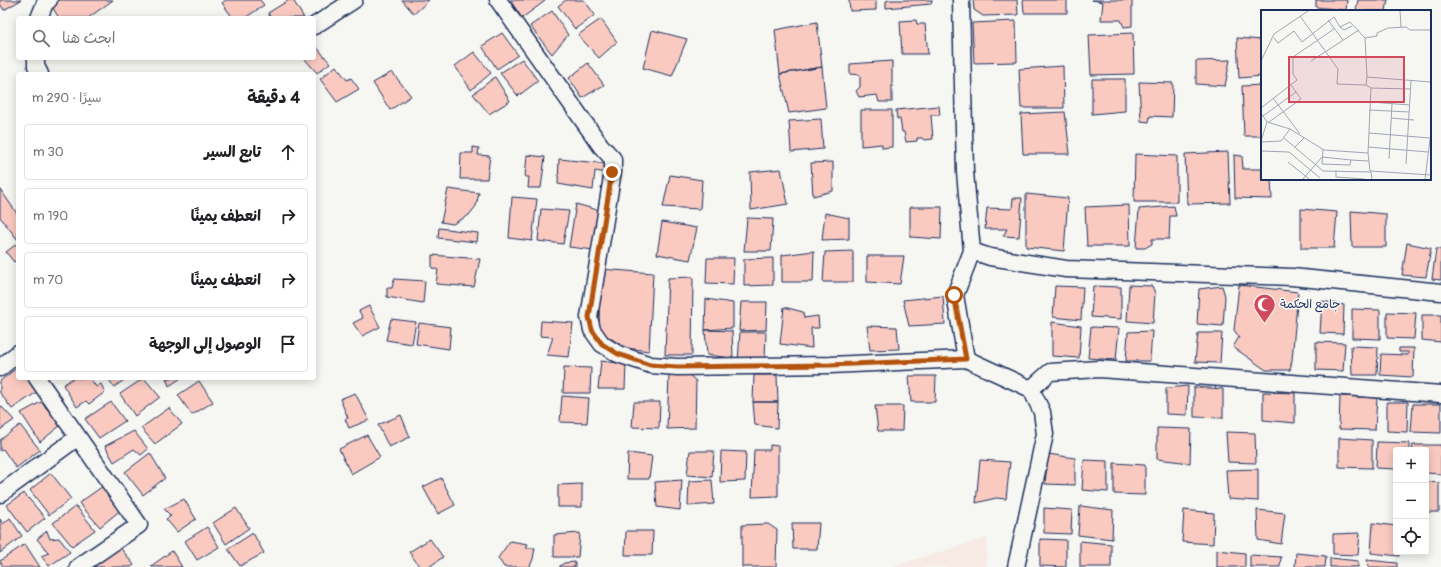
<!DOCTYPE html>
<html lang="ar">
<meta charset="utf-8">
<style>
:root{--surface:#fff;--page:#f2f2f2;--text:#202124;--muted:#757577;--line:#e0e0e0}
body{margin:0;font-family:Pangolin,"Playpen Sans Arabic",sans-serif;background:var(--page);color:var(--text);direction:rtl}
.controls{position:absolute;right:12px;bottom:12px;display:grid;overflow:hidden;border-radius:4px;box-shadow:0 2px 10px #0003}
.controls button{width:36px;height:36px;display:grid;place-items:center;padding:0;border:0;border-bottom:1px solid var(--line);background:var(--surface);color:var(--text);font:20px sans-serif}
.stop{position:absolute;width:12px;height:12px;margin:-9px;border:3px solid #b45309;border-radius:50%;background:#fff}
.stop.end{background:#b45309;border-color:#fff;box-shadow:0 1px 4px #0008}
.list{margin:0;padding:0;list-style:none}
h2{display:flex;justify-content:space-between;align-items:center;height:52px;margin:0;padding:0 16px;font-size:17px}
h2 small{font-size:13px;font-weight:400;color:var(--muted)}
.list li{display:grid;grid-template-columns:26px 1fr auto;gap:12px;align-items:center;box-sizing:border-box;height:56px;margin:0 8px 8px;padding:0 8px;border:1px solid var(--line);border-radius:4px}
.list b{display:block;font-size:15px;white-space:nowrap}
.list em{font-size:13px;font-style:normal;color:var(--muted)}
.icon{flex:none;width:22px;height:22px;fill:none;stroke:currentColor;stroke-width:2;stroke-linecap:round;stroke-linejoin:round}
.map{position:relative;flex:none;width:1441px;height:567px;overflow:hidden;direction:ltr}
.search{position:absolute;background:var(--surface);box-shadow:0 2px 10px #0003;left:16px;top:16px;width:300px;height:44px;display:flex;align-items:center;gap:10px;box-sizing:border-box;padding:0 14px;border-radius:4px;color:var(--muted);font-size:15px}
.panel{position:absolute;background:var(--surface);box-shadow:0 2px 10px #0003;left:16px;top:72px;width:300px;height:308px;border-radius:4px;direction:rtl}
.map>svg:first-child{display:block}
</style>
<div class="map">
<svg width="1441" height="567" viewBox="0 0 1441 567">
<rect width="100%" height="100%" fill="#f6f6f2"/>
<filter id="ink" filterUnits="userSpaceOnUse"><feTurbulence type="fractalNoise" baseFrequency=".025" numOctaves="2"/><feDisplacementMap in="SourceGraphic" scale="8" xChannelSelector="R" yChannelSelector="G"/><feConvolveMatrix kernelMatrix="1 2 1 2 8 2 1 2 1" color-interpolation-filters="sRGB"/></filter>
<g filter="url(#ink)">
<!-- built -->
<path fill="#f7e9e3" d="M987,538L986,567H890Z"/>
<!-- building -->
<path fill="#facac1" stroke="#1b2f5e" d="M0,0H21L4,10L0,4Z
M58,0H113L88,18H59L51,5Z
M226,0H260L264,5L245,18H233L222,3Z
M289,0H293L304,18H271L268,13Z
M402,0H429L414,14Z
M510,0H544L545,1L522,18Z
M566,0H584L595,15L575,29L558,6Z
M849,0H876V10L850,11Z
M890,0H932L931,4L886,8V1Z
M973,0H1017L1018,15L983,16L974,10Z
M1023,0H1067V13H1024Z
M1092,0H1132V26L1124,27L1121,20H1101L1103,2Z
M1316,0H1347L1346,10L1316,7Z
M1358,0H1388L1386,11H1356Z
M552,11L568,35L552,54L530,26Z
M601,19L617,42L599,58L578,35Z
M916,20L917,24H925L928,54H902L900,21Z
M1016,21L1017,62L974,63L972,23Z
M817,22L822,67L780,74L775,30Z
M652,30L687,39L672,76L643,68Z
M502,33L518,55L497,69L482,46Z
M1133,33L1134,74L1091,75L1089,35Z
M1237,38L1262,40V76L1239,78Z
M314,44L330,63L317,73L304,58H314Z
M474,52L491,73L471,90L455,66Z
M522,59L538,81L518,96L500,73Z
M1230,60L1225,86L1196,84V61Z
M892,61V102H879L877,95L859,97L856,91L860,87V75L850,74V64Z
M588,63L604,85L582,98L569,78Z
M336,66L347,80L351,78L359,89L337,102L320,79Z
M1063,66L1064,108H1021L1019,69Z
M822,67L826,108L789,113L780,74Z
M392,72L411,96L390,110L373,83Z
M495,77L510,101L489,114L473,94Z
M1092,79H1125V111L1092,114Z
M1139,82L1173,83L1172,117L1150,116L1149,122L1141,121Z
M1262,85V136H1244L1242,86Z
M939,106L940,115H931L933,139L924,140L922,138H917V141L906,142L904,132H902L900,119H897L896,110Z
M861,110H892V147L882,148V144L861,146Z
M1065,112L1070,154H1023L1021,114Z
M821,119L823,149L791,152L789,121Z
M473,147L479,148L478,155L490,156L487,179H460L461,153H473Z
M1228,152L1230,203L1187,204L1185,154Z
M1135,154L1177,156V202H1134Z
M527,155L545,157L541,188H528L529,177H525Z
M1234,155L1242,156L1243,169H1262V179H1271L1272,199L1235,198Z
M559,159L609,164L607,173L595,171L593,190L558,184Z
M833,162V191L813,196L811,163Z
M781,169L788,204L751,210L750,172Z
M670,175L702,180L700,209L663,207Z
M0,189L18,215V240L0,217Z
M448,189L479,193L476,206L469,215L453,224L441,222Z
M1026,194L1068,198L1064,251L1026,247Z
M512,197L537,199L532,241L509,238Z
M1013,198H1022L1019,237L1003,236L1007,229H985L987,208L1012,209Z
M576,204L601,211L594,250L569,247Z
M1129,205L1130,246H1087L1085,207Z
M1174,206L1176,216H1170L1169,239H1152V244L1145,248H1136L1139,209Z
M910,207H942L941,239L910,237Z
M541,209L569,211L563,244L538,241Z
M1301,209L1337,212L1334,248H1301Z
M1351,211L1386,214V247H1352Z
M825,213L849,218V239L822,240Z
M747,218L773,219L771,251H744Z
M662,222L697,228L690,260L657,254Z
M439,228L478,233L477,242L438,238Z
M18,243V259L14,262L6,252Z
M1407,243L1431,248L1426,277L1402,275Z
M1436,249H1441V280L1432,279Z
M814,251L813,282H782V255Z
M853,251V282H823L825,252Z
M432,255L480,259L474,287L436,284L438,270L432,268Z
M867,256H904L900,284L867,282Z
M707,258H734L733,284L706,283Z
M773,258V285L744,286V259Z
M600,269L653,273L649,351L626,348L599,331Z
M693,277L692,355H665L668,278Z
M394,279L425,281L423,303L387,297V288H392Z
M1129,285L1152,286L1155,293L1153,323L1127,321Z
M1239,285L1298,292L1292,360L1290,370H1266L1233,347L1239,337L1234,330Z
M1055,286L1083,287L1081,320L1053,317Z
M1093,286L1121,287V319L1091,317Z
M1222,286L1225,296L1223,326L1197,324L1199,289Z
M943,296L945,324L909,326L903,300Z
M706,299L733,303V328L705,330Z
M1322,301L1344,305L1343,334L1320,333Z
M741,302H767L766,330L739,331Z
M369,306L380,327L362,336L353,323L363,318L359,311Z
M784,307L803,312L804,318L818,316L819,328H811L812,348L780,344Z
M1352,309L1380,310V339L1352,338Z
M1387,312L1416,313L1414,339L1387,338Z
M1422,315H1441V342L1422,340Z
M391,319L416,322L412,344L386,340Z
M541,321L573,323L569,357L547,355L553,337L540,336Z
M1052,322L1081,326L1079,358L1052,356Z
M419,323L451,327L449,349L416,344Z
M867,326L897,327L899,349L870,350Z
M1091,327L1119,328L1116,360L1088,358Z
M705,330L732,331L733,358L707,355Z
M1152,331L1150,361H1126L1128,332Z
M740,332H766L765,360L738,362Z
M1198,333H1222L1220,363L1195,362Z
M1316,342L1345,343L1343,371L1316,370Z
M1351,346L1378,347L1377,375H1352Z
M1399,348H1414L1413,377L1380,375L1381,354L1408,355V352H1399Z
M601,361L626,364L625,389H598Z
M18,367V378H28L37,392L12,409L0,393V381Z
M564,367L591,368L590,393H563Z
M688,374L696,381L695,428L667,429L669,375Z
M754,375H777L778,402H753Z
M909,376H936L935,402H911Z
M73,378H90L96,387L101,384L105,392L89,404L86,401L77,407L63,385Z
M108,378H127L114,387Z
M144,378L160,397L135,416L120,394Z
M166,378H181L169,386Z
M199,381L213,402L192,415L178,395Z
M1188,386L1187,415L1166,414V388Z
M1194,387L1223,389V418L1194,417Z
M1263,392L1295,393V423L1263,420Z
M355,393L369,420L349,428L345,419L348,418L340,399Z
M562,396L589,398L587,423L560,422Z
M1340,396L1377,398L1375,430L1339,429Z
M41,402L61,425L40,442L21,413Z
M111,402L125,421L99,438L85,419Z
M634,402H660L659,428L632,427Z
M753,402H778L777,428L755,425Z
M1387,402H1408L1407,432L1387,431Z
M1413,404H1441V433L1411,432Z
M0,405L14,420L0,430Z
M875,406H903L902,431H878Z
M169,408L182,424L155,444L141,428Z
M401,415L410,437L389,447L378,425Z
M20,425L40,450L16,468L3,449L0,451V440Z
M1157,428L1191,429L1190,463L1157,459Z
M134,431L148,449L141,455L134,449L114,462L105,446Z
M1226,432L1255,433L1256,463L1228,462Z
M367,435L380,457L351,474L339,449Z
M1339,438L1372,440V468L1339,467Z
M1377,442L1409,443V450H1396V469L1376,468Z
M770,445L778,446V496L752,497L754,450H770Z
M1413,445H1441V474L1426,473V450H1412Z
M690,451H714L712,477L687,475Z
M721,451L746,452L745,481L720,482Z
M150,453L165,478L143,495L125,472Z
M628,453L652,456L649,479H627Z
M1048,454L1075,458V485L1045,484Z
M980,460L1010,462L1006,499L996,498L976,503Z
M1084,460L1108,461V492L1082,490Z
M1114,463L1145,465V495L1114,494Z
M1258,469V501L1228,499L1226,470Z
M51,473L71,499L49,515L30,490Z
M441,478L455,505L438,514L423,487Z
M682,480L680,510L657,507L655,482Z
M712,480L714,504L688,506L689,481Z
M1426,482L1439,483V512H1426Z
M582,484V507H558V485Z
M103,486L123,508L100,527L79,503Z
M24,493L45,518L27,532L7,505Z
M184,499L196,519L177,532L166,519L171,516L164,509Z
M76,506L95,530L72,546L53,523Z
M1080,506L1113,510L1112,539L1078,535Z
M236,508L249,528L226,544L213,523Z
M1044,508L1072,510L1071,534L1044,533Z
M1184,510L1214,513L1213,544L1182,542Z
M1257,510L1285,513L1281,544L1258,540Z
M10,518L22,536L0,553V519L3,524Z
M792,523H819L817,549H793Z
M1373,523L1396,526V552H1400L1399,556L1371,553Z
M768,524L777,530L776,567H742V525Z
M207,527L219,547L197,560L185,541Z
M47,531L50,539L59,538L70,552L49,566L41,556L49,553L37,539Z
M626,531H653L652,555H625Z
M253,533L264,553L240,566L228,549Z
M580,533L578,557H554V535Z
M1360,533L1358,555L1333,554V534Z
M430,539L443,557L429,567H420L409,552Z
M1040,539L1066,540V567L1040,566Z
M510,541L528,544L526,548H535L533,559L530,566L531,567H504L498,558Z
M1080,541L1111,544V567H1080Z
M25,544L40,567H3L0,561Z
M119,546L134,565L131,567H90Z
M1217,550L1245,553V567H1217Z
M172,551L182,567H152L151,566Z
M1296,553L1326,556L1325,567H1295Z
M1250,555L1281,557L1280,567H1250Z
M1330,558L1358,561V567H1330Z
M1367,560L1397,563V567H1368Z
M575,562V567H559L564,563Z"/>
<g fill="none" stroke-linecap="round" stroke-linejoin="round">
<defs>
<path id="street" d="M498,0L601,146L613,159V171L589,317L592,330L602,344L618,354L651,365L677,367L830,365L966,359
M961,0L965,172L972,251L990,257L1066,269L1292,277L1441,292
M39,18L45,3L49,0
M314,26L354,0
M36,58V66L40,74
M972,251L955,295L966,359L1031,389L1050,372L1099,369L1441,394
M0,368L18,353
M37,378L139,525L78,567
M0,494L78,437
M1016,567L1045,434L1042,412L1031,389"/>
</defs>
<!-- street casing -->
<use href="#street" stroke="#1b2f5e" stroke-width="19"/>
<!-- street -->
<use href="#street" stroke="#f6f6f2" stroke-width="16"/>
</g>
</g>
<g fill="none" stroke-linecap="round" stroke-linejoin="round" filter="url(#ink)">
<!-- route -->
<path stroke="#b45309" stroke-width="5" d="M612,172L589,317L592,330L602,344L618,354L650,365L677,367L830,365L966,359L954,295"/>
</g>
<!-- icons -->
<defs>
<symbol id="mosque-pin" viewBox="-11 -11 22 30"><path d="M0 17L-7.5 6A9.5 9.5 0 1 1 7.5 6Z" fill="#d1495b" stroke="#f6f6f2"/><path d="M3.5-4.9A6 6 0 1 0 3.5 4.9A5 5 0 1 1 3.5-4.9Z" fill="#fff"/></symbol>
</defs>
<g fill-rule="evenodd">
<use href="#mosque-pin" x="1252" y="292" width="25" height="34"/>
</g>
<g text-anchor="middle" stroke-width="3" stroke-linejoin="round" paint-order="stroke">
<!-- poi labels -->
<g font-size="12" fill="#1b2f5e" stroke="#f6f6f2" text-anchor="start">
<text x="1280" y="308">جامع الحكمة</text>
</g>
</g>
<!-- overview -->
<g transform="translate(1261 10)">
<rect width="170" height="170" fill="#f6f6f2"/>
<path fill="none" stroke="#9ea6b7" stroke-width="1" d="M139,1L140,17M39,6L77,59L76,74L105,75M67,10L82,30M79,17L83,20L91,16M13,28L17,33L33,21L41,32L73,7L79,17L89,12L104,28L116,26V23L127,18L145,17L149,20H170M104,28L106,67L170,72M0,51L13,24L47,1M50,51L98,20M106,67L105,75L110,78L150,79M110,78L107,143L109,161L170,165M12,88L39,124M109,92L149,95M0,98L36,70L32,64V47L73,19M108,100L148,102M0,103L6,112L29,119L63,140L107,143M2,106L35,82M130,108L153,110M8,112L40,89L30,75M108,123L169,128M23,128L62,161L110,162L111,169M0,131L6,112M0,132L20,131L29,119M34,137L43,128M107,137L167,142M0,141L28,142L59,168M128,149L131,94M90,150L107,151M27,152L48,169M61,154L62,139M145,154L150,71M75,160V167L103,169M42,169L61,147L90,150L89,155L61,154M164,169L170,122"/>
<path fill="#d1495b" fill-opacity="0.15" stroke="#d1495b" stroke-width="2" d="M28,47H143V92H28Z"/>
<rect width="170" height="170" fill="none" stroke="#1b2f5e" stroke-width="2"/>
</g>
</svg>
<div class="controls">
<button>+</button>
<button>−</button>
<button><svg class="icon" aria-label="locate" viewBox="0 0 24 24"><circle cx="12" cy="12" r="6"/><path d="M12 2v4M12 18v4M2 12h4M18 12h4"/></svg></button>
</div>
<div class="stop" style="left:954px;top:295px"></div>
<div class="stop end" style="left:612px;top:172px"></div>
<div class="search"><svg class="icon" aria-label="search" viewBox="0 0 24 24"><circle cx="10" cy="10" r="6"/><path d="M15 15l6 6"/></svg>ابحث هنا</div>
<section class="panel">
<h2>4 دقيقة<small>سيرًا · 290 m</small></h2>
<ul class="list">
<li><svg class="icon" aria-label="ahead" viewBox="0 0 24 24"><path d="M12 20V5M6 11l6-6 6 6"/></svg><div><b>تابع السير</b></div><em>30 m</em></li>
<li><svg class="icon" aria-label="right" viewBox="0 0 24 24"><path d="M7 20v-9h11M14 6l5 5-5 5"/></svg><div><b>انعطف يمينًا</b></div><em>190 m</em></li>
<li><svg class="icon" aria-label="right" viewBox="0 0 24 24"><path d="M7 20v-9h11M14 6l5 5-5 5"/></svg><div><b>انعطف يمينًا</b></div><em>70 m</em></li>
<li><svg class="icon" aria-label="arrive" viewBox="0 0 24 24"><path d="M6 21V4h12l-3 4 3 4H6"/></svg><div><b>الوصول إلى الوجهة</b></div></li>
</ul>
</section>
</div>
